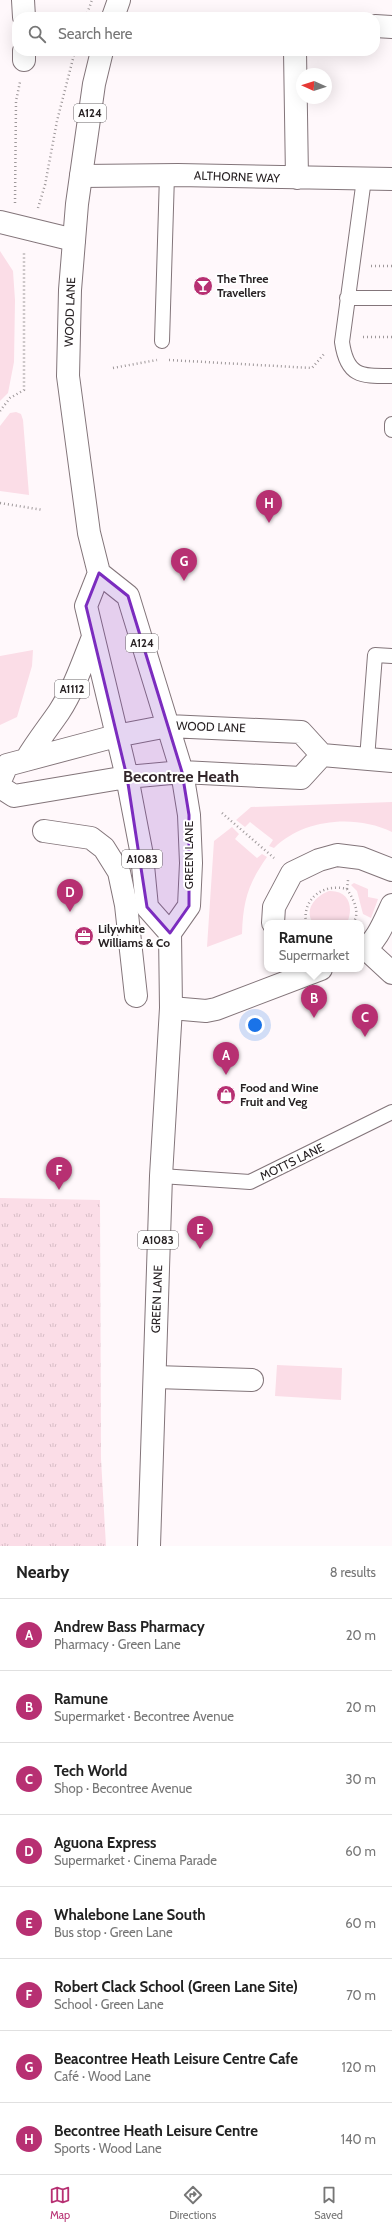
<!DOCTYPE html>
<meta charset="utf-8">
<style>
:root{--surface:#fff;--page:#f6f6f6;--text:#222;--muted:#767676;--line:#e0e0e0;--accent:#b73072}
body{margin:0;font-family:Cabin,sans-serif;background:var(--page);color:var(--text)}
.compass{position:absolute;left:296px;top:68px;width:36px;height:36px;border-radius:50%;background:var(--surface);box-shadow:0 4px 16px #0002;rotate:273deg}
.you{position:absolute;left:255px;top:1025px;width:14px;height:14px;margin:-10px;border:3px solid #fff;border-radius:50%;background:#1a73e8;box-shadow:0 0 0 6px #1a73e833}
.badge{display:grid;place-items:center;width:26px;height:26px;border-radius:50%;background:var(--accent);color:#fff;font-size:13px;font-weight:700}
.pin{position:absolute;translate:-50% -33px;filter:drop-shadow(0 1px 2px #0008)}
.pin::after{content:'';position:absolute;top:21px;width:14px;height:12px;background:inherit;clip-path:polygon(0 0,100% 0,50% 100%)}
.popup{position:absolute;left:264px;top:920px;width:100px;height:52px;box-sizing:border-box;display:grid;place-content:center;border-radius:8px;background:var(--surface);filter:drop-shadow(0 1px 3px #0005);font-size:13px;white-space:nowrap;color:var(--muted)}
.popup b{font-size:15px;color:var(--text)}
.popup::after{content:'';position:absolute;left:50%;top:100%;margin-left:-8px;border:8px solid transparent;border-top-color:var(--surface)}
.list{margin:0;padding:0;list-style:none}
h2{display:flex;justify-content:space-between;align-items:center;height:52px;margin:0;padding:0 16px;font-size:17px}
h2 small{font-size:13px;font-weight:400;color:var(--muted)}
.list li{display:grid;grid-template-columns:26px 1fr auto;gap:12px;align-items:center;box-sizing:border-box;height:72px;padding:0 16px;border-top:1px solid var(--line)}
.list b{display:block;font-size:15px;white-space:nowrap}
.list p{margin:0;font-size:13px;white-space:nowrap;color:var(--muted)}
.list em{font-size:13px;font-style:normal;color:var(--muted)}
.icon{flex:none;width:22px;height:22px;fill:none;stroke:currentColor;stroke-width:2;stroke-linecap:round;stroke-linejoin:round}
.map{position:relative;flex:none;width:392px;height:1546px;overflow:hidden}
.search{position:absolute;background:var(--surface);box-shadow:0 4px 16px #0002;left:12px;right:12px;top:12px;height:44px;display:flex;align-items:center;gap:10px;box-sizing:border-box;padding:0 14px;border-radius:16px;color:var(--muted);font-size:15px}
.sheet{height:628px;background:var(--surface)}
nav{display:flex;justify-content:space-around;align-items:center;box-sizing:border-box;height:56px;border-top:1px solid var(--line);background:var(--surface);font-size:11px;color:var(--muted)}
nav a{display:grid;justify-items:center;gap:2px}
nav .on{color:var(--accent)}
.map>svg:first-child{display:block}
</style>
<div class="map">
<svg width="392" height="1546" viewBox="0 0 392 1546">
<defs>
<pattern id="park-tufts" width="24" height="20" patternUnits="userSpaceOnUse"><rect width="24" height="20" fill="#fbdde7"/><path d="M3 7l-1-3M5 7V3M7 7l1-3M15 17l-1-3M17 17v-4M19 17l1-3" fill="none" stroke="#d7bdc6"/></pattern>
</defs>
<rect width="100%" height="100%" fill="#fff8fb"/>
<!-- green -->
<path fill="#fbdde7" d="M0,251L13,271L15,300L14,362L8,393L0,401Z
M16,412L21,414L23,420L29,495L0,491V426L10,413Z
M33,650L32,666L17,717L0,725V656Z
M392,802V832C355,814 303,819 274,848L269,846L273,840L250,822L245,827L236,820L251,807Z
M232,827L239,834L235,839L257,858L262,854L267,857C248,884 243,901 242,934L207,947L214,841Z
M354,883L368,889V897L378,899L371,918L363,914L357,891L351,885Z
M329,891C349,890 354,907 347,923H313C303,909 317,895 329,891Z
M277,1365L342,1368L341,1400L275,1396Z"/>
<!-- park -->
<path fill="url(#park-tufts)" d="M0,1198L100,1200L101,1459L106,1546H0Z"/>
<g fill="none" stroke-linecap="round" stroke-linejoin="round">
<defs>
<path id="lane" d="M364,179L342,342C347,377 361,376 392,376
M347,298H392
M162,341L167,175
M392,424V430
M367,759L375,655L392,656
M161,1176L250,1182L392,1112"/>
<path id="street" d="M23,0L24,17
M375,26L392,27
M24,51V60
M295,51L297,178
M81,176L178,175L392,179
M0,222L74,240
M44,831L91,838L104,848L119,872L126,905L136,996
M273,923L274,907L292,873L319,860L337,855L361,858L392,870
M366,949L392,973
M361,951C376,944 385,920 392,905
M171,1008L206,1011L216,1009L321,969
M155,1377L252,1380"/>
<path id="primary" d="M113,17L119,0
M102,51L94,84L77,204L70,290L68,376L89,533L99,573L86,606L127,777L142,855L147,907L170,933
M99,573L128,596L182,772L189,815L191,863L189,906L170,933L171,1008L161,1176L149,1546
M26,760C36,743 48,728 59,712C74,689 83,662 93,637
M0,781L7,765L116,736L168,726L301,732L322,755L392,761
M0,787L14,796L127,777L182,772L301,778L322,755"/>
</defs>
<!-- lane casing -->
<use href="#lane" stroke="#83757a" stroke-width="16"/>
<!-- street casing -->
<use href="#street" stroke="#83757a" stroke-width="24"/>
<!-- primary casing -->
<use href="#primary" stroke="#83757a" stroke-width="24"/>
<!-- path -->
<path stroke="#9e989a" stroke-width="2.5" stroke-dasharray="1 3" stroke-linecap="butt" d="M86,17L92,0
M15,203L16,101L20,82
M38,208L45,185L57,121L75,51
M371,266H392
M363,337H392
M169,360L312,368L324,354
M113,368L157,360
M0,411L10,398L24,390V251
M0,503L43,510
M222,813L274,858
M347,889L348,880
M306,923C302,898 324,883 347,889C353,899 361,912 353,923"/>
<!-- lane -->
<use href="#lane" stroke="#fff" stroke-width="14"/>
<!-- street -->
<use href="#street" stroke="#fff" stroke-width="22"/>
<!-- primary -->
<use href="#primary" stroke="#fff" stroke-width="22"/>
</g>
<!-- marked area -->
<path fill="#7b2cbf" fill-opacity="0.2" stroke="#7b2cbf" stroke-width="3" stroke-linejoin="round" d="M99,573L128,596L182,772L189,815V906L170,933L147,907L127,777L86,606Z"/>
<!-- icons -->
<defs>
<symbol id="bar-disc" viewBox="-11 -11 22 22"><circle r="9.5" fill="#b73072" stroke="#fff"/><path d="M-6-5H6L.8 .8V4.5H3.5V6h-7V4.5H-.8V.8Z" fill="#fff"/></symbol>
<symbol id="office-disc" viewBox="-11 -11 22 22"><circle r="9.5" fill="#b73072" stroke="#fff"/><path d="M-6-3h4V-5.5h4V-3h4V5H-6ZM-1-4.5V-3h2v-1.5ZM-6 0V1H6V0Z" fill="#fff"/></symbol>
<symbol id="shop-disc" viewBox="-11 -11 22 22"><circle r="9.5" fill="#b73072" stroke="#fff"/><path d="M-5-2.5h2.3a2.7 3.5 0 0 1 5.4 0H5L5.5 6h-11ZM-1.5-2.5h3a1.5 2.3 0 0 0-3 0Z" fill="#fff"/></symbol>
</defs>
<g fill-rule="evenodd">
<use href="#bar-disc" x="192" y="275" width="22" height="22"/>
<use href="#office-disc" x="73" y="925" width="22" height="22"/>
<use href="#shop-disc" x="215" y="1084" width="22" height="22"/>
</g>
<g text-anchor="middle" stroke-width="4" stroke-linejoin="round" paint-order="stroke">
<!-- shield labels -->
<g fill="#fff" stroke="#686466" stroke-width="1">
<rect x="74" y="104" width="32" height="18" rx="3"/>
<rect x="126" y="634" width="32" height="18" rx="3"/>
<rect x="55" y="680" width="34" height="18" rx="3"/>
<rect x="122" y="850" width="40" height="18" rx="3"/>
<rect x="138" y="1231" width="40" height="18" rx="3"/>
</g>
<g font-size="11" font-weight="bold" fill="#282224">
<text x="90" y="117">A124</text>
<text x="142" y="647">A124</text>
<text x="72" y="693">A1112</text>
<text x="142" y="863">A1083</text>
<text x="158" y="1244">A1083</text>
</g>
<!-- street labels -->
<g font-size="12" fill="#282224" stroke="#fff">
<text transform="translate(237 177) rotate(2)" y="4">ALTHORNE WAY</text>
<text transform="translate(70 312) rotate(-88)" y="4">WOOD LANE</text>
<text transform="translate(211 727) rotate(2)" y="4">WOOD LANE</text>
<text transform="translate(189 855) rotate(-90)" y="4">GREEN LANE</text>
<text transform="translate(292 1162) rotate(-26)" y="4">MOTTS LANE</text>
<text transform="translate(157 1299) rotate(-88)" y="4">GREEN LANE</text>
</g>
<!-- poi labels -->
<g font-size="12" font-weight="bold" fill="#282224" stroke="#fff" text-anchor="start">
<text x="217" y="283">The Three<tspan x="217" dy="14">Travellers</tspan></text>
<text x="98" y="933">Lilywhite<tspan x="98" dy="14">Williams &amp; Co</tspan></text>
<text x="240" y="1092">Food and Wine<tspan x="240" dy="14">Fruit and Veg</tspan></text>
</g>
<!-- district labels -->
<g font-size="16" font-weight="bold" fill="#32262a" stroke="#fff">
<text x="181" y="782">Becontree Heath</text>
</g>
</g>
</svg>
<svg class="compass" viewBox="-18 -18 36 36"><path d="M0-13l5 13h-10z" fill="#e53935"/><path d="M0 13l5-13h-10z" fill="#767676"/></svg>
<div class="you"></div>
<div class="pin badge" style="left:226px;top:1075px">A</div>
<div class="pin badge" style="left:314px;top:1018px">B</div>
<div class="popup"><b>Ramune</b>Supermarket</div>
<div class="pin badge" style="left:365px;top:1037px">C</div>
<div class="pin badge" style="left:70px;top:912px">D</div>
<div class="pin badge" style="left:200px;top:1249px">E</div>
<div class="pin badge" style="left:59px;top:1190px">F</div>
<div class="pin badge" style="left:184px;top:581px">G</div>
<div class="pin badge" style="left:269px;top:523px">H</div>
<div class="search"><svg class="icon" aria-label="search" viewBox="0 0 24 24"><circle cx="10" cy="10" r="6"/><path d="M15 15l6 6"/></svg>Search here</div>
</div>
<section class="sheet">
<h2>Nearby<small>8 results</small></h2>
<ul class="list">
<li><span class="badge">A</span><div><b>Andrew Bass Pharmacy</b><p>Pharmacy · Green Lane</p></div><em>20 m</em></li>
<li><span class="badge">B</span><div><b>Ramune</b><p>Supermarket · Becontree Avenue</p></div><em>20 m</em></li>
<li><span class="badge">C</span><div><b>Tech World</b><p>Shop · Becontree Avenue</p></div><em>30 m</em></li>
<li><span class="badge">D</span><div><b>Aguona Express</b><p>Supermarket · Cinema Parade</p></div><em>60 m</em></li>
<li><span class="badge">E</span><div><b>Whalebone Lane South</b><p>Bus stop · Green Lane</p></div><em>60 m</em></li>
<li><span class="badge">F</span><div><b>Robert Clack School (Green Lane Site)</b><p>School · Green Lane</p></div><em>70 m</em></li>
<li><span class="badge">G</span><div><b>Beacontree Heath Leisure Centre Cafe</b><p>Café · Wood Lane</p></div><em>120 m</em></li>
<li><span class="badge">H</span><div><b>Becontree Heath Leisure Centre</b><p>Sports · Wood Lane</p></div><em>140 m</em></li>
</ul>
</section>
<nav>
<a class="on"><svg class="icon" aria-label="map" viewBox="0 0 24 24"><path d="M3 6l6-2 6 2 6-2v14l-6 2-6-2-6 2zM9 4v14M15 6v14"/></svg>Map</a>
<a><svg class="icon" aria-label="directions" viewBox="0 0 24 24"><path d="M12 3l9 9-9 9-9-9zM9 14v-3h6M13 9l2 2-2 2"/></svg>Directions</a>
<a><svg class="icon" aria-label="saved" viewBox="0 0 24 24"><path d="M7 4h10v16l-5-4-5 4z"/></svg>Saved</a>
</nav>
